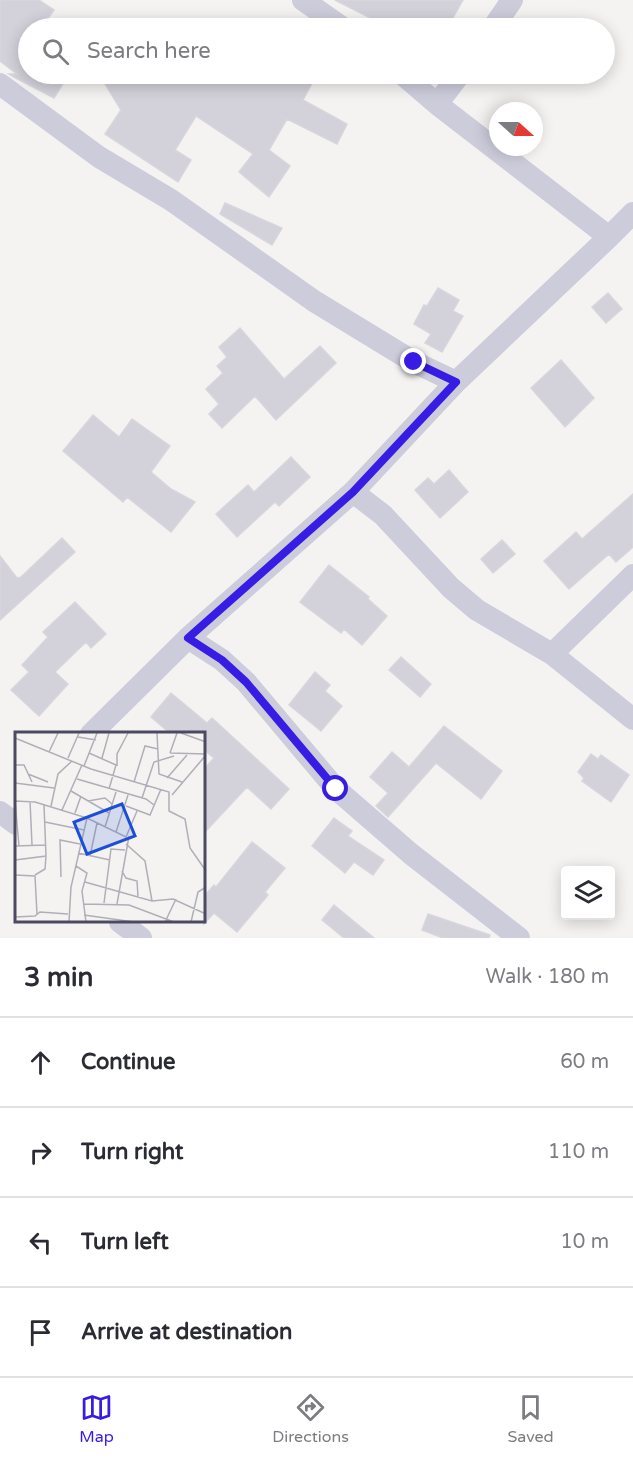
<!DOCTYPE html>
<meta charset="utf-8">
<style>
:root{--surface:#fff;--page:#f2f2f3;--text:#2b2b33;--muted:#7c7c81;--line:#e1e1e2;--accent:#371ce4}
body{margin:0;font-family:"Varela Round",sans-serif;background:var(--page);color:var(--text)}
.controls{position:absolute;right:18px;bottom:18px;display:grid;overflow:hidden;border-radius:6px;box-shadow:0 3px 15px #0003}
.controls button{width:54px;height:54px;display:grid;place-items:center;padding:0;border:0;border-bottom:2px solid var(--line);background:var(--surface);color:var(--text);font:30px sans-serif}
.compass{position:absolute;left:489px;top:102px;width:54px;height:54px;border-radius:50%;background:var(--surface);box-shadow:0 3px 15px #0003;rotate:111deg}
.stop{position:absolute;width:18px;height:18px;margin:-14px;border:4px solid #371ce4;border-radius:50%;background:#fff}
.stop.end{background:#371ce4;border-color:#fff;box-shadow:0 2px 6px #0008}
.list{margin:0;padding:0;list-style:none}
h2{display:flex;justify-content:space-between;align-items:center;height:78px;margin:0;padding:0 24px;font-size:26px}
h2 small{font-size:20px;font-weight:400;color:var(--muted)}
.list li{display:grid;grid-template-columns:39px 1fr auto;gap:18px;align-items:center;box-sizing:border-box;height:90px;padding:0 24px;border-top:2px solid var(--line)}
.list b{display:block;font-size:22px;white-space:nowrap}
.list em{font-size:20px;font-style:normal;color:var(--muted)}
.icon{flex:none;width:33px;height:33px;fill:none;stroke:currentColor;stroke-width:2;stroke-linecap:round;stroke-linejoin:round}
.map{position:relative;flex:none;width:633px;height:938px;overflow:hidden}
.search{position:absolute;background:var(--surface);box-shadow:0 3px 15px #0003;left:18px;right:18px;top:18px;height:66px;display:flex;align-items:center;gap:15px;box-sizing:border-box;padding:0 21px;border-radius:33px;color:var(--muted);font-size:22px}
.sheet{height:438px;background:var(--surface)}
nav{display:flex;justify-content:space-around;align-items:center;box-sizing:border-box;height:84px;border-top:2px solid var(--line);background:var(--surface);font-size:16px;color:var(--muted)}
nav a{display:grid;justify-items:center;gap:3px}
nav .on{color:var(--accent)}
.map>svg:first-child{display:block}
</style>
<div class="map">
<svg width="633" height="938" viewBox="0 0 633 938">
<rect width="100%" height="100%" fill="#f4f3f2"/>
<!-- building -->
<path fill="#d3d1d9" stroke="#d8d6dd" stroke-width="1.5" d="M0,0H39L54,10L41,28H28V74H69L54,98L14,77L9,74H17L0,61Z
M335,0H463L447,28H390Z
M99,74H317L303,100L347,124L337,144L287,119L269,150L290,166L269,197L239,172L253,154L196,116L175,150L191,160L178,182L105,134L121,110Z
M225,203L282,228L272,245L220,214Z
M438,288L459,300L453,311L463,316L442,352L425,343L431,334L414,324L424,305L427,306Z
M608,293L622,309L606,323L592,307Z
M240,328L284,379L320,346L336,363L276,420L255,396L222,428L209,414L219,404L206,389L223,373L217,366L227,357L219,347Z
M561,360L594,398L565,427L531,388Z
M93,415L119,437L132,419L170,446L151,472L171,489L195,502L171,532L127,497L123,502L63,451Z
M291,457L310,477L279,506L275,502L237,537L216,514L248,485L254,492Z
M449,470L468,492L440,518L415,490L428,478L434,484Z
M633,494V547L616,562L609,554L569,589L544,561L576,532L582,539Z
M62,538L75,552L0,620V556L17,578L21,577Z
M502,540L515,554L493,573L481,559Z
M329,565L369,597L368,599L387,616L362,645L344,629L341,633L300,602Z
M75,602L106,634L91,648L86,642L55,672L68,684L39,716L11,690L29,672L22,665L48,637L43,632Z
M401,657L431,684L420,697L389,670Z
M315,672L330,685L325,691L342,706L321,731L289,705Z
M171,693L207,723L212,718L289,789L271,809L247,787L204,833V769L214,758L204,750V734H171L151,717Z
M444,726L502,771L481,799L436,763L388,817L376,806L388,793L370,777L392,752L409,767Z
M591,754L598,759L601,755L629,775L611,802L582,781L584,778L578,772Z
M334,818L352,831L348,836L384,860L373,875L354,862L345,873L312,846Z
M252,842L285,868L265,892L268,895L237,932L214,913L204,924V896L214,885L216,887Z
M334,905L374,938H344L322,920Z
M428,914L490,935L489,938H443L422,930Z"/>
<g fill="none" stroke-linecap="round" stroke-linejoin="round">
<!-- minor -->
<path stroke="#cdccdb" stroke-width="22" d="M303,0L343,28
M493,28L512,0
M402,74L437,104L609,237L633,213
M0,84L99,157L171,200L314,301L414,362L456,382
M437,104L460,74
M353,492L383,515L451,588L477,610L552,654L633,719
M188,638L222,660L246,682L336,789L411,854L519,938
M552,654L633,575
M91,734L188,638L353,492L456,382L609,237
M0,812L16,824
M120,922L141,938"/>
</g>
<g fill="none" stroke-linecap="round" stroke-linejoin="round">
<!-- route -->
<path stroke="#371ce4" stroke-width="8" d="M336,789L246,682L222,660L188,638L353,492L456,382L414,362"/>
</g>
<!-- overview -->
<g transform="translate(15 732)">
<rect width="190" height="190" fill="#f4f3f2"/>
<path fill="none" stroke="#b0afb8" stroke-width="1.5" d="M142,1L144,42L167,50M166,1L191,10M63,5L81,8M0,6L76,37L154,60V79L170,87L175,116L191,139M34,20L43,1M74,21L101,33L94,57M155,21L191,22M155,21L162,1M53,26L64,1M87,26L94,1M0,33H9L17,50M69,34L82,1M102,34V22L113,1M13,42L33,50M152,46L172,23M62,47L131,67L139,73M119,50L130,14L143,17M0,51L39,56M56,59L94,81M157,63L191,23M127,66L139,30L159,24M0,69L20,70L72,86L56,155L54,190M0,69L4,114M15,69L17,113M73,69L90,66L97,72M36,74L43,42L57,29M111,74L135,83L146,57M47,78L67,33M60,81L66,64M72,86L111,105L122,79M30,90L69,98M90,95L101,60M101,100L113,63M111,112L130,129L137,169M0,114L31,113M63,121L95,128M75,124L82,91M0,128L31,124L29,73M61,134L72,141L67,159L71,190M107,139L111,146L122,149L123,165M0,143L20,144L22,182M20,143L30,137L31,124M46,145L45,108L65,112M70,150L137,169L158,167L191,182M89,171L96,117L110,118M69,172L114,173L159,190M102,172L114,104M69,183L119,190M0,185L20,184L25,180L53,182M150,190L161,167M176,190L183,160L191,155"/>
<path fill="#1d4ed8" fill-opacity="0.15" stroke="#1d4ed8" stroke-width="3" d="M107,72L120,104L72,122L59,90Z"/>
<rect width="190" height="190" fill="none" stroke="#4b4a60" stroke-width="3"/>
</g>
</svg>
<div class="controls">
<button><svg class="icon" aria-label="layers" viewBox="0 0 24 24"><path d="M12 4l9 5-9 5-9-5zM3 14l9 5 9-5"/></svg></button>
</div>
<svg class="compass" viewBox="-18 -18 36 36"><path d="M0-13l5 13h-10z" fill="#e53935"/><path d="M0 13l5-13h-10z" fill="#7c7c81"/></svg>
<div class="stop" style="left:336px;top:789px"></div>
<div class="stop end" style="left:414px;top:362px"></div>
<div class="search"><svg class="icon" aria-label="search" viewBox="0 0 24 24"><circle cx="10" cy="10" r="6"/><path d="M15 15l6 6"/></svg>Search here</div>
</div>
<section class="sheet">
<h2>3 min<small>Walk · 180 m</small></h2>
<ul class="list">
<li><svg class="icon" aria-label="ahead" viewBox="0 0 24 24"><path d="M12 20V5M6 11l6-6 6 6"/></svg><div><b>Continue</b></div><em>60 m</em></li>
<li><svg class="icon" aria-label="right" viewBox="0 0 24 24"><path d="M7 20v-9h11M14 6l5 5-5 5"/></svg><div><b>Turn right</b></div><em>110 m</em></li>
<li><svg class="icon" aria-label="left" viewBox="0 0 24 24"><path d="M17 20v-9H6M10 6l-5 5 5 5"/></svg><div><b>Turn left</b></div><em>10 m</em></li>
<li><svg class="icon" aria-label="arrive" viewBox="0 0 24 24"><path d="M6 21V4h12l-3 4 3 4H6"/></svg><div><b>Arrive at destination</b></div></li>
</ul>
</section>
<nav>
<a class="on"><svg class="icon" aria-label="map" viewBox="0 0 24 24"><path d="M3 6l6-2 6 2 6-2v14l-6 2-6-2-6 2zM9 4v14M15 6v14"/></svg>Map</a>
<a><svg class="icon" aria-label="directions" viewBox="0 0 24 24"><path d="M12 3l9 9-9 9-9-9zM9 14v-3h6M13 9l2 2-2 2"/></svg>Directions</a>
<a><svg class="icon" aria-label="saved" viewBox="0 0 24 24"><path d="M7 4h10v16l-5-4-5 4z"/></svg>Saved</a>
</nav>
